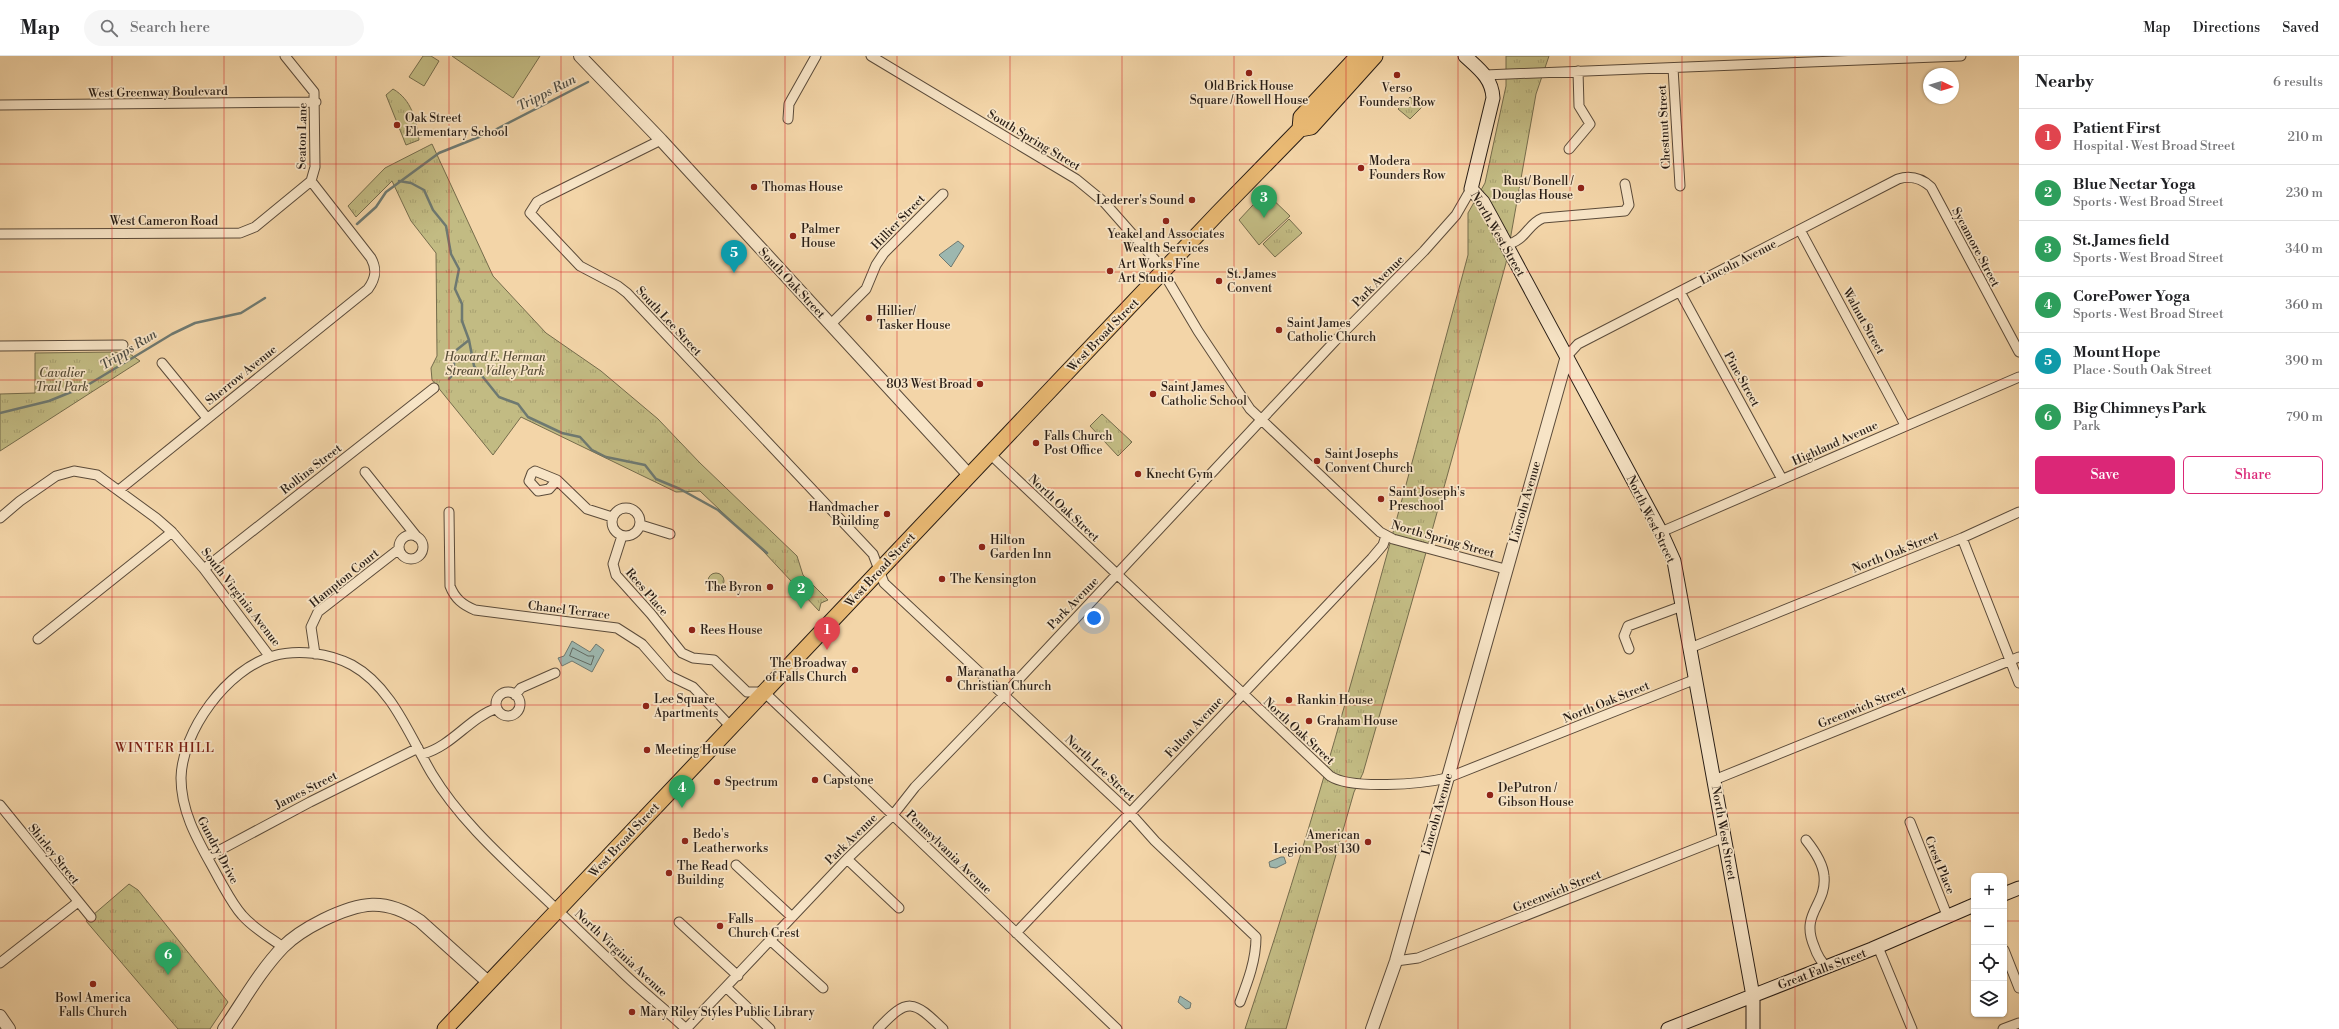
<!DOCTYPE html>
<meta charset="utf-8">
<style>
:root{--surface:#fff;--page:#f6f6f6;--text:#202124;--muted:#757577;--line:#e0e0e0;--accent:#db2777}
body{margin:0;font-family:"Libre Bodoni",serif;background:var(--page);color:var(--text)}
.controls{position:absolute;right:12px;bottom:12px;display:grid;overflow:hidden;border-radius:6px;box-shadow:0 1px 3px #0004}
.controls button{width:36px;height:36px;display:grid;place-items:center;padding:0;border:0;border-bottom:1px solid var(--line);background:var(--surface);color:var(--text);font:20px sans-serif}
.compass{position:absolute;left:1923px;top:12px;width:36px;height:36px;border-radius:50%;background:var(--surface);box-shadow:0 1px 3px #0004;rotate:94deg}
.you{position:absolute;left:1094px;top:562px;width:14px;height:14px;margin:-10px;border:3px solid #fff;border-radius:50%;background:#1a73e8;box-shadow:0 0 0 6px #1a73e833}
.badge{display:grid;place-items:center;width:26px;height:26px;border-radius:50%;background:var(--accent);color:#fff;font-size:13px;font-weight:700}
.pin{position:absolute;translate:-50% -33px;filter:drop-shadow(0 1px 2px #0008)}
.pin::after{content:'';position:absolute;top:21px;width:14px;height:12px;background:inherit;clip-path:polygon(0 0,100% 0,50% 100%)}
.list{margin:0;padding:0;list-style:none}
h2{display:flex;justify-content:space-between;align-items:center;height:52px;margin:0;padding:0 16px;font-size:17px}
h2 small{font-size:13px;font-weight:400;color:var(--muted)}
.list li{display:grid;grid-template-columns:26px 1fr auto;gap:12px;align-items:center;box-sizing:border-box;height:56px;padding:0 16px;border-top:1px solid var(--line)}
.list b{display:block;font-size:15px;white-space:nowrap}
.list p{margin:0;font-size:13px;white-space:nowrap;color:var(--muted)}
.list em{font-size:13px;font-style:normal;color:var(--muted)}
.actions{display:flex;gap:8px;padding:12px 16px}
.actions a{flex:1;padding:9px 0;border:1px solid var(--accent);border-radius:6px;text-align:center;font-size:14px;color:var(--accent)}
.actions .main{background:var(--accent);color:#fff}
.icon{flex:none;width:22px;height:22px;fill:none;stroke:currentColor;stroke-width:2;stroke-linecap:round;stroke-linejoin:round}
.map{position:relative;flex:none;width:2019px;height:973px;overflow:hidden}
header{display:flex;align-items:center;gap:24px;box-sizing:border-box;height:56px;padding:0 20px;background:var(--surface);border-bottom:1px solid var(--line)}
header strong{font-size:19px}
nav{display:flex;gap:22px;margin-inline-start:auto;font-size:14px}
.search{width:280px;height:36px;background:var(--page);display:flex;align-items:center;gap:10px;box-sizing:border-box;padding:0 14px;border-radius:22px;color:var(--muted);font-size:15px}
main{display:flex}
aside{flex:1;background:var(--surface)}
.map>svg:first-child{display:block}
</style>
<header>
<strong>Map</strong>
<div class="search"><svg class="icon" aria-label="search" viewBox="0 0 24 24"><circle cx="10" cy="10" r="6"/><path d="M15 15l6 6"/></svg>Search here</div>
<nav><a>Map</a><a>Directions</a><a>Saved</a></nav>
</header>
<main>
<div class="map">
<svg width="2019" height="973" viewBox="0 0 2019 973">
<defs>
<pattern id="grass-tufts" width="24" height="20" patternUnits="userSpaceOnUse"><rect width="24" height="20" fill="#c2bb83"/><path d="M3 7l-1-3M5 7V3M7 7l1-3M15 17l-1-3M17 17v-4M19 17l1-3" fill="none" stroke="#a7a070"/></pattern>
</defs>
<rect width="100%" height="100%" fill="#f3d5a8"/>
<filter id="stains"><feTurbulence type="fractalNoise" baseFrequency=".005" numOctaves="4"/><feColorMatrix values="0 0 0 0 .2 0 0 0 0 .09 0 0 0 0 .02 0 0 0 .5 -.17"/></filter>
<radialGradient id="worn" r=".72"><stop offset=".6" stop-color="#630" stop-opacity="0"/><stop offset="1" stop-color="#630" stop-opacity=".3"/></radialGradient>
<!-- grass -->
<path fill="url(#grass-tufts)" stroke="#756c4c" d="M1506,0H1549L1536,38L1506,207L1425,500L1363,717L1354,736L1286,973H1245C1330,719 1398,458 1468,199V157L1485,127L1506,30Z
M393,33C412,44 416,64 419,84L406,89L386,39Z
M1410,41L1422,51L1410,63L1398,53Z
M432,88L493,220L546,277L601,315L658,363L700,407L797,500L803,519L828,544L821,547L819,555L764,496L700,435L676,436L521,361L493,399L432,324L431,312L437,300L436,197L411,165L392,125L356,161L348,150L385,112Z
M1289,163L1302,177L1275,201L1263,188Z
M115,296L130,298L140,305L0,395V338L35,337V297Z
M1102,358L1132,386L1118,400L1090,370Z
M708 525a8 8 0 1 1 16 0a8 8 0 1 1-16 0Z
M129,828L138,834L228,946L210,973H178L86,865Z"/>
<!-- pitch -->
<path fill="#c2bb83" stroke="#756c4c" d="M423,0H431L439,5L424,30L409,21Z
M452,0H540L513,42Z
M1265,136L1290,160L1259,189L1239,164Z"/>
<!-- water -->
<path fill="#9db7af" stroke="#6e7971" d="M958,185L964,190L951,211L939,199Z
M572,585L590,596L596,588L604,594L592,616L572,605L562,610L558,602L564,600Z
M1281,801H1284L1286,807L1276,812L1270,811L1269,806Z
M1180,940L1191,947L1190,952L1186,953L1178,946Z"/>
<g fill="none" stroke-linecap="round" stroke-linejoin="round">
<!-- shore -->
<path stroke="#626a62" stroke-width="1" d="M573,592L588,600H594L591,609L570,600Z"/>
<!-- stream -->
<path stroke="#6e7971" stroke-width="2.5" d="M399,125L411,127L424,134L433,154L446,170L451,198L459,213L455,233L462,248V265L469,284L474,310L499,341L518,348L528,361L562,377L580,381L592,394L606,401L645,409L656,423L680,433L718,454L767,497
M357,168L376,151L386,136L439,97L489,77L588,26
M449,323L454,317V296L469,284
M0,357L49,345L86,330L172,278L195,267L241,257L265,242"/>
<defs>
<path id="minor" d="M871,0L1076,123L1104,146L1157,206L1198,275L1250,353L1380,476L1393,483L1505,513
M1673,12L1680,130
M1485,19L1961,0
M0,49L316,46
M788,63L789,48L816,0
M661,84L544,142L537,146L530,157L580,210L618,230L627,237L873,498L884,527L1130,757L1155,785L1256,881C1256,904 1248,925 1240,946
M1569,93L1590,68L1579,50L1578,15
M1800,174L1905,369
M0,178L240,177L255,171L311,125
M1506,189C1527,184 1527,168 1543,162L1625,155L1629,149L1625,128
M1680,236L1782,423
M830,269L866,233L876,209L884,197L943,138
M0,290L123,289
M1567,300L1578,288L1898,123C1911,119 1921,122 1931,131L2019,296
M162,307L207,362
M989,397L1330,720C1351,734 1422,728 1447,722L1696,623
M535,415L557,424L549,433L538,435L529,425L532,417Z
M365,416L417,481
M557,424L587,453L612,461
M119,434L368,233C376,222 377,213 371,202L311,125L315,111L314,36L285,0
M612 466a14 14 0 1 1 28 0a14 14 0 1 1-28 0Z
M449,456L450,530C455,543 463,549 475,554L617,572L642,588L670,620L693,631L731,671
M0,462L20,445L56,420L74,415L97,419L156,462L172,476L204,513L270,601
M641,469L670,478
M1661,476L2019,321
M399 491a12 12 0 1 1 24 0a12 12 0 1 1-24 0Z
M622,480L613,508L616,519L651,558L682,597L693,602L714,604L747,636H764L1117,973
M1962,482L2019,627
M204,513L434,332
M38,583L172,476
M1690,592L1962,482L2019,456
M1629,593L1624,580L1628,570L1682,550
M315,598L311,571L318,556L399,493
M496 648a12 12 0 1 1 24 0a12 12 0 1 1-24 0Z
M515,639L521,632L555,617
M423,698C452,690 469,662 497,652
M1714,724L2019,601
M0,749L91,861
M1910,766L1947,859
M1806,784C1814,794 1823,807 1824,820C1827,849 1800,857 1814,890C1817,899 1820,905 1827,911
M207,801L310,746L418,692
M847,803L899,852
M736,809L792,861
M679,866L738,920
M1016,877L1372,502L1383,489L1386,480
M770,884L823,932
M283,891C269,881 253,872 242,859C233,849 226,835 219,823C202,791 181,760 181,722C182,675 227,613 273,600C298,593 329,597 352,609C392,631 410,681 432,718C458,761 497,797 533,831C562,858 590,886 619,913C640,934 664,952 686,973
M1878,891L1912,973
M2004,894L2019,932
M1396,905L1418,902L1725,781
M0,907L78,846
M727,932L770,973
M686,973L847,803L893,759L915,731L1004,639L1335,285L1424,195L1456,159L1471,133
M878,973C908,941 913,944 943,973
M2003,973L2019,967"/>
<path id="tertiary" d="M580,0L661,84L969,419
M0,960L9,973
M224,973C243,946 259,916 283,891C294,880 309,871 323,864C360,846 385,841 420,865L488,926
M1372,973L1396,905L1567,300"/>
<path id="secondary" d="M1465,0C1479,13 1492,22 1493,42L1471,133L1483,146L1494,166L1661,476L1674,505L1753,940V973
M2004,838L2019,832
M1668,973L1872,893L1974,849"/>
<path id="primary" d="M1300,73L1301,61L1358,0
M445,973L1218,157L1300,73L1311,71L1375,0"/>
</defs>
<!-- minor casing -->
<use href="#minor" stroke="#5b4b3a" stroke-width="11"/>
<!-- tertiary casing -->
<use href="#tertiary" stroke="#5b4b3a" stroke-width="14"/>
<!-- secondary casing -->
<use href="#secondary" stroke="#281d15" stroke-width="15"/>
<!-- primary casing -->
<use href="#primary" stroke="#281d15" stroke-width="17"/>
<!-- minor -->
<use href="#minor" stroke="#f7e4c6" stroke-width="9"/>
<!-- tertiary -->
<use href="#tertiary" stroke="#f7e4c6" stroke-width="12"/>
<!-- secondary -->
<use href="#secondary" stroke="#f7e4c6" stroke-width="13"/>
<!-- primary -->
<use href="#primary" stroke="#eaba74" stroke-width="15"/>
</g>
<!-- grid -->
<path fill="none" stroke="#d62828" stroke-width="1" stroke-opacity="0.55" d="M112,0V973M224,0V973M336,0V973M449,0V973M561,0V973M673,0V973M785,0V973M897,0V973M1010,0V973M1122,0V973M1234,0V973M1346,0V973M1458,0V973M1570,0V973M1682,0V973M1795,0V973M1907,0V973M0,108H2019M0,216H2019M0,324H2019M0,432H2019M0,541H2019M0,649H2019M0,757H2019M0,865H1974M2004,865H2019"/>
<!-- markers -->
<g fill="#8f2418" stroke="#f7e4c6" stroke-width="1.5">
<circle cx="1249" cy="17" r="4"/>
<circle cx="1397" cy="19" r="4"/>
<circle cx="397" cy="69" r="4"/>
<circle cx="1361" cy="112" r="4"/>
<circle cx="754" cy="131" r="4"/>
<circle cx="1581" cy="132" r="4"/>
<circle cx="1192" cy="144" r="4"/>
<circle cx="1166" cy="165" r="4"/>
<circle cx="793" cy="180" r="4"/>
<circle cx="1110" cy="215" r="4"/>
<circle cx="1219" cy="225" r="4"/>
<circle cx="869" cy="262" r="4"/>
<circle cx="1279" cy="274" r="4"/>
<circle cx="980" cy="328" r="4"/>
<circle cx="1153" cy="338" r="4"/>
<circle cx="1036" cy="387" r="4"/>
<circle cx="1317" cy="405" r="4"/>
<circle cx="1138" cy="418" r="4"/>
<circle cx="1381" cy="443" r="4"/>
<circle cx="887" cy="458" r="4"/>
<circle cx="982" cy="491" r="4"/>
<circle cx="942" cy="523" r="4"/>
<circle cx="770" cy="531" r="4"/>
<circle cx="692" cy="574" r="4"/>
<circle cx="855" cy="614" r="4"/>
<circle cx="949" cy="623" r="4"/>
<circle cx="1289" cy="644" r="4"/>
<circle cx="646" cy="650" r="4"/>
<circle cx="1309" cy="665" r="4"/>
<circle cx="647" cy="694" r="4"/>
<circle cx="815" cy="724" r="4"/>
<circle cx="717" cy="726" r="4"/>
<circle cx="1490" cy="739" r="4"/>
<circle cx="685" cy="785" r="4"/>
<circle cx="1368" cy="786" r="4"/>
<circle cx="669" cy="817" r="4"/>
<circle cx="720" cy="870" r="4"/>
<circle cx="93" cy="928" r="4"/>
<circle cx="632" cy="956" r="4"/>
</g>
<g text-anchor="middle" stroke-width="3.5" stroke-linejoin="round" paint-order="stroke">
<!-- poi labels -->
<g font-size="12" fill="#281d15" stroke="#f7e4c6" text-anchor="start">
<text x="1249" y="34" text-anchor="middle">Old Brick House<tspan x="1249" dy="14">Square / Rowell House</tspan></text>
<text x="1397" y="36" text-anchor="middle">Verso<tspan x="1397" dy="14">Founders Row</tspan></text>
<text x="405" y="66">Oak Street<tspan x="405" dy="14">Elementary School</tspan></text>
<text x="1369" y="109">Modera<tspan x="1369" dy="14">Founders Row</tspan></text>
<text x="1573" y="129" text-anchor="end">Rust/ Bonell /<tspan x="1573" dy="14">Douglas House</tspan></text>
<text x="762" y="135">Thomas House</text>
<text x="1184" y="148" text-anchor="end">Lederer's Sound</text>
<text x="801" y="177">Palmer<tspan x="801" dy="14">House</tspan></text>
<text x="1166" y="182" text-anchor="middle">Yeakel and Associates<tspan x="1166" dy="14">Wealth Services</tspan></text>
<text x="1118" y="212">Art Works Fine<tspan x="1118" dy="14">Art Studio</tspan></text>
<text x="1227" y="222">St. James<tspan x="1227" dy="14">Convent</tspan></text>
<text x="877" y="259">Hillier/<tspan x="877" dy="14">Tasker House</tspan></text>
<text x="1287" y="271">Saint James<tspan x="1287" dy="14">Catholic Church</tspan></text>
<text x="972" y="332" text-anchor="end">803 West Broad</text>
<text x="1161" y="335">Saint James<tspan x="1161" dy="14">Catholic School</tspan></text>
<text x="1044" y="384">Falls Church<tspan x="1044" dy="14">Post Office</tspan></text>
<text x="1325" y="402">Saint Josephs<tspan x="1325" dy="14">Convent Church</tspan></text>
<text x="1146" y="422">Knecht Gym</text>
<text x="1389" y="440">Saint Joseph's<tspan x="1389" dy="14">Preschool</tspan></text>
<text x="879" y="455" text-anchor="end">Handmacher<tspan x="879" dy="14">Building</tspan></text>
<text x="990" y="488">Hilton<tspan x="990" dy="14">Garden Inn</tspan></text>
<text x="950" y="527">The Kensington</text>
<text x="762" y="535" text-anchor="end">The Byron</text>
<text x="700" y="578">Rees House</text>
<text x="847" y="611" text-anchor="end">The Broadway<tspan x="847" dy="14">of Falls Church</tspan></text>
<text x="957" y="620">Maranatha<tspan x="957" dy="14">Christian Church</tspan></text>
<text x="654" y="647">Lee Square<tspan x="654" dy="14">Apartments</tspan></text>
<text x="1297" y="648">Rankin House</text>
<text x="1317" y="669">Graham House</text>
<text x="655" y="698">Meeting House</text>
<text x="823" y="728">Capstone</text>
<text x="725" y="730">Spectrum</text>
<text x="1498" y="736">DePutron /<tspan x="1498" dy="14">Gibson House</tspan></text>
<text x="693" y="782">Bedo's<tspan x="693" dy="14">Leatherworks</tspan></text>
<text x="1360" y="783" text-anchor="end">American<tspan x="1360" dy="14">Legion Post 130</tspan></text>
<text x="677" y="814">The Read<tspan x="677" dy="14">Building</tspan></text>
<text x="728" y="867">Falls<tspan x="728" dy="14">Church Crest</tspan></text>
<text x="93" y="946" text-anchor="middle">Bowl America<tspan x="93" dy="14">Falls Church</tspan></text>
<text x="640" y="960">Mary Riley Styles Public Library</text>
</g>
<!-- street labels -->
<g font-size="12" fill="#281d15" stroke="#f7e4c6">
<text transform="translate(158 36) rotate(-1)" y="4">West Greenway Boulevard</text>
<text transform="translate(1664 71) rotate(-93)" y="4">Chestnut Street</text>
<text transform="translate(302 80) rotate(-89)" y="4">Seaton Lane</text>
<text transform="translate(1034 84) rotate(31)" y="4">South Spring Street</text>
<text x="164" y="169">West Cameron Road</text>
<text transform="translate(898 166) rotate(-46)" y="4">Hillier Street</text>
<text transform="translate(1498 178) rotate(60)" y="4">North West Street</text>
<text transform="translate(1976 191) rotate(62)" y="4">Sycamore Street</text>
<text transform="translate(1738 206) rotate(-27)" y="4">Lincoln Avenue</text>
<text transform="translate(1378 225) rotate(-45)" y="4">Park Avenue</text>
<text transform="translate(792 227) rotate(47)" y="4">South Oak Street</text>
<text transform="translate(669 265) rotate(47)" y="4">South Lee Street</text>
<text transform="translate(1864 265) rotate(61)" y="4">Walnut Street</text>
<text transform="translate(1103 279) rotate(-46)" y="4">West Broad Street</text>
<text transform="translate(241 319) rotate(-39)" y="4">Sherrow Avenue</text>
<text transform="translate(1742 323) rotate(61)" y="4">Pine Street</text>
<text transform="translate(1835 387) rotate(-24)" y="4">Highland Avenue</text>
<text transform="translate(311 413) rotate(-38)" y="4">Rollins Street</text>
<text transform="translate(1525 446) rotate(-74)" y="4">Lincoln Avenue</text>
<text transform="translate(1064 452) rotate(43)" y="4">North Oak Street</text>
<text transform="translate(1651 463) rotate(64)" y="4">North West Street</text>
<text transform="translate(1443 483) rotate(16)" y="4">North Spring Street</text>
<text transform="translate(1895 496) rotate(-22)" y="4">North Oak Street</text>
<text transform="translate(880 514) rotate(-47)" y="4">West Broad Street</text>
<text transform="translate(344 522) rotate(-39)" y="4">Hampton Court</text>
<text transform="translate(647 536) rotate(49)" y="4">Rees Place</text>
<text transform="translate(241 541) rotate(52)" y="4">South Virginia Avenue</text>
<text transform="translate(1073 547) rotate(-46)" y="4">Park Avenue</text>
<text transform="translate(569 554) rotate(7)" y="4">Chanel Terrace</text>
<text transform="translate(1606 646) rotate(-22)" y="4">North Oak Street</text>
<text transform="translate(1862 651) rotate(-22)" y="4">Greenwich Street</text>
<text transform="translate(1194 671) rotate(-47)" y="4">Fulton Avenue</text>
<text transform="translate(1299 675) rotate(43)" y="4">North Oak Street</text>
<text transform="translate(1100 712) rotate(43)" y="4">North Lee Street</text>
<text transform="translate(306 734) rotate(-27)" y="4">James Street</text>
<text transform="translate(1437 758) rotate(-74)" y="4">Lincoln Avenue</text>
<text transform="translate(1724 777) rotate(80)" y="4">North West Street</text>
<text transform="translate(851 783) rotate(-44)" y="4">Park Avenue</text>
<text transform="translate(624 784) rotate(-47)" y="4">West Broad Street</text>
<text transform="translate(218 794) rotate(62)" y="4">Gundry Drive</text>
<text transform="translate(949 796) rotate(44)" y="4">Pennsylvania Avenue</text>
<text transform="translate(54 798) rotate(51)" y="4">Shirley Street</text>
<text transform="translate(1940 809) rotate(68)" y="4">Crest Place</text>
<text transform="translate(1557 835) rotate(-22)" y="4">Greenwich Street</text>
<text transform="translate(621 897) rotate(43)" y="4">North Virginia Avenue</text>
<text transform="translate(1822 913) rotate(-21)" y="4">Great Falls Street</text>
</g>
<!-- park labels -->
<g font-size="12" font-style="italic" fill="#564c36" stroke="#f7e4c6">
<text x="495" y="305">Howard E. Herman<tspan x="495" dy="14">Stream Valley Park</tspan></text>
<text x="62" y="321">Cavalier<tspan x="62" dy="14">Trail Park</tspan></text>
</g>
<!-- water labels -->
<g font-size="13" font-style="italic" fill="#4b4b43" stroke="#f7e4c6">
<text transform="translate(546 36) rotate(-27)" y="5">Tripps Run</text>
<text transform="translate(128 293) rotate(-32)" y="5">Tripps Run</text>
</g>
<!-- neighbourhood labels -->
<g font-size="13" letter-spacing="1" fill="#7a1f14" stroke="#f7e4c6">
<text x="165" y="696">WINTER HILL</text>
</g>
</g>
<rect width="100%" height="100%" filter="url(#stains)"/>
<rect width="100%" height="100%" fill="url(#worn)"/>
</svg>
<div class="controls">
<button>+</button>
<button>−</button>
<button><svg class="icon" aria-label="locate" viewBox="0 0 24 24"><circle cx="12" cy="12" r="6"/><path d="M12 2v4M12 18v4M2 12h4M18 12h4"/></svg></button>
<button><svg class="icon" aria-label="layers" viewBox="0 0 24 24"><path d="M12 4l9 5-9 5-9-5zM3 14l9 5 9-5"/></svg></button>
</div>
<svg class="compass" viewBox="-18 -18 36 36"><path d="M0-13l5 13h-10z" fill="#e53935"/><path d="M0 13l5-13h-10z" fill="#757577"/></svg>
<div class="you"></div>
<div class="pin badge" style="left:827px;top:594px;background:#e0444e">1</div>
<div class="pin badge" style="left:801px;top:553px;background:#2e9e5b">2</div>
<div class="pin badge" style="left:1264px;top:162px;background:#2e9e5b">3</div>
<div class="pin badge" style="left:682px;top:752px;background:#2e9e5b">4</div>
<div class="pin badge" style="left:734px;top:217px;background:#0f9aa8">5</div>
<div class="pin badge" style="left:168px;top:919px;background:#2e9e5b">6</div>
</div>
<aside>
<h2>Nearby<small>6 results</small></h2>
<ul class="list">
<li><span class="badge" style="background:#e0444e">1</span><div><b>Patient First</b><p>Hospital · West Broad Street</p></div><em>210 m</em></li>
<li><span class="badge" style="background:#2e9e5b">2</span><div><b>Blue Nectar Yoga</b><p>Sports · West Broad Street</p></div><em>230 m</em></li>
<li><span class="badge" style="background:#2e9e5b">3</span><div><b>St. James field</b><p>Sports · West Broad Street</p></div><em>340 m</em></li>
<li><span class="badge" style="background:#2e9e5b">4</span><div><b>CorePower Yoga</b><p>Sports · West Broad Street</p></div><em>360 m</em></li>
<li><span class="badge" style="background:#0f9aa8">5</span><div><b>Mount Hope</b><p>Place · South Oak Street</p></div><em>390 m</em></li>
<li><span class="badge" style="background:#2e9e5b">6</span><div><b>Big Chimneys Park</b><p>Park</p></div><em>790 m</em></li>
</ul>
<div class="actions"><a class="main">Save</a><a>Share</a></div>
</aside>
</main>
